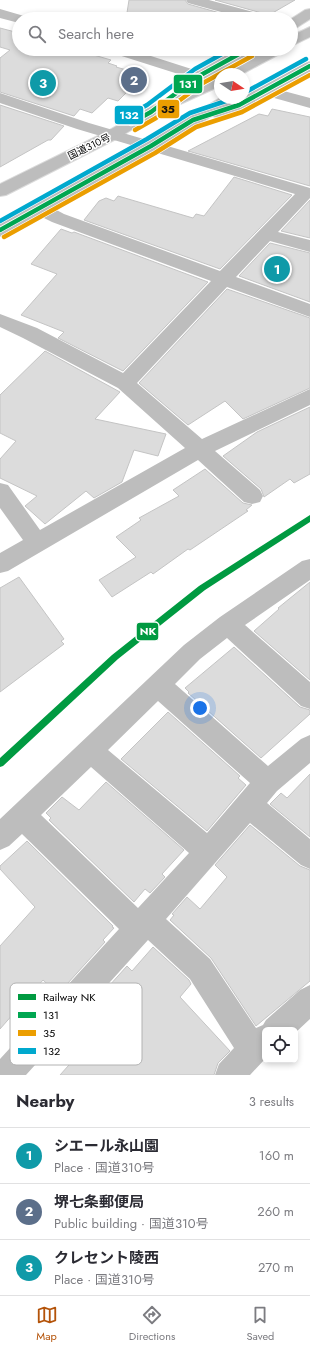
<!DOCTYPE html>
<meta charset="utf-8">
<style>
:root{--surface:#fff;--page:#f2f2f3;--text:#2b2b33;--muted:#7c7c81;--line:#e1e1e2;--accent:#b45309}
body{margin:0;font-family:Jost,"Noto Sans JP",sans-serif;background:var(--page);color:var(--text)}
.controls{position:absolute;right:12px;bottom:12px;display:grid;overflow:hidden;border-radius:6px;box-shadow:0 2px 6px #0003}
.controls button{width:36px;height:36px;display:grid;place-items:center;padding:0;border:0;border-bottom:1px solid var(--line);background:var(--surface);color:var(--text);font:20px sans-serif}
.compass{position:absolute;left:214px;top:68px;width:36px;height:36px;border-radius:50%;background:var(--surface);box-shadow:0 2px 6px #0003;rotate:102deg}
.you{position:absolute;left:200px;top:708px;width:14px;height:14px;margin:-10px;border:3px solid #fff;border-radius:50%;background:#1a73e8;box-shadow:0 0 0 6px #1a73e833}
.badge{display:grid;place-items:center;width:26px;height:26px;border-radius:50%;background:var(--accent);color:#fff;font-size:13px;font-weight:700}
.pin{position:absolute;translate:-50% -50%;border:2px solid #fff;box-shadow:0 1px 4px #0006}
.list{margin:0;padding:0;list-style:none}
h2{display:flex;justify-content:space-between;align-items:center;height:52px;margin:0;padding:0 16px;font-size:17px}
h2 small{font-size:13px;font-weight:400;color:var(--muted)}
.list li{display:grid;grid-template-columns:26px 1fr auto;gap:12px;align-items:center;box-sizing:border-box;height:56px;padding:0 16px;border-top:1px solid var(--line)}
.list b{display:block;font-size:15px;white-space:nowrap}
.list p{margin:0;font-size:13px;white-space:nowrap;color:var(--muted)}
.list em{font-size:13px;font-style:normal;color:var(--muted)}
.icon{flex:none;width:22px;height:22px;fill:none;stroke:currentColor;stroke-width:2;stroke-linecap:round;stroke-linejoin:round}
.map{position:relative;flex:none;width:310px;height:1075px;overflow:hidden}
.search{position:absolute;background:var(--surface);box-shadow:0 2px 6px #0003;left:12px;right:12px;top:12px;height:44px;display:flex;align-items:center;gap:10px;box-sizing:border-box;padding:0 14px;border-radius:22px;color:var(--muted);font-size:15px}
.sheet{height:220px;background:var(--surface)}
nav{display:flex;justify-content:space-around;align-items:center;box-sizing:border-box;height:56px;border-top:1px solid var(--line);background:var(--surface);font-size:11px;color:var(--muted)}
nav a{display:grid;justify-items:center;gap:2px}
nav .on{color:var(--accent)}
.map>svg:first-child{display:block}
</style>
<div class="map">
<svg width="310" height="1075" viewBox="0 0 310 1075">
<rect width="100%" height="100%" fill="#fff"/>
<!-- building -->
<path fill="#dcdcdc" stroke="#c4c4c4" d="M129,0H185L188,4L241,19H126Z
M215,0H295L269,15Z
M0,28L19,33V49H73L111,60L108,63L117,66L116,67L144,75L118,101L108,98L92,113L80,109L74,116L0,92V58L10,50L0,47Z
M0,105L64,126L51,140H48L0,167Z
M272,109L310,117V186L188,151L259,114L268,116Z
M234,177L292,195L220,269L84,220L99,201L106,198L114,201L118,196L193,218L196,214L204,216Z
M310,200V238L281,231Z
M61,229L72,233L74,232L208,282L123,371L58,338L64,332L21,315L57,274L31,264Z
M270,243L310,253V302L239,276Z
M227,289L310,318V388L243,419L225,401L188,425L139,383Z
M45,351L120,392L95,419L166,434L158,456L134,450L122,482L94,498L86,491L45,524L25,506L37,496L0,478V459L16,441L0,433V395Z
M310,407V474L294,483L290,479L264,497L261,489L223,456L257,432Z
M205,469L243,503L252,505L246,510L248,511L190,550L188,549L153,574L151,572L112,597L99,580L136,557L116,537L141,520L139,518L179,496L173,490Z
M19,577L64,639L61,641L64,644L0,692V588Z
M310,582V680L254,631L279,609L278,608Z
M234,647L300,707L310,710V714L261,758L188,693L189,692L185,688Z
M168,712L240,776L238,778L246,785L207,831L121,759Z
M310,774V837L270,804L281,793L287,798Z
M106,782L184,850L162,874L165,877L150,893L145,889L134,902L49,820L51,818L46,813L62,797L79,810Z
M250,825L300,866L310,870V981L256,1026L211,958L170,920L174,915L172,914L187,897L200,909L227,877L215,865Z
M27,841L113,926L112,927L114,928L103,940L105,942L58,994L43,980L0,1029V946L35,907L0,869V866Z
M153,947L189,980L191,984L180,997L230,1051L218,1063L214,1075H60L94,1037L80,1020L82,1018L81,1017L127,966L132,971Z"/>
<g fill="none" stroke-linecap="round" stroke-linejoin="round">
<defs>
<path id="highway" d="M310,9V19L296,28L291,29V19L305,10Z
M310,27V37L291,46V36Z
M237,49H255L253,52L200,82L195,84L190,82L187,79L190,76Z
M267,49H285L283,52L242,74L226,73L228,70Z
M310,62V72L244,108L216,117L212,116L157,149L6,234L0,236V223L145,143L220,98H238L236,100L244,98V96L305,63Z
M220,75V86L156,115L118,138L6,195L0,196V184L106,132L146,109Z"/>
</defs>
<!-- highway casing -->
<use href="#highway" stroke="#dbdbdb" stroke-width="2"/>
<!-- minor -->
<path fill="#bdbdbd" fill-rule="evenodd" d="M186,0H209L268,16L270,19H247L188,3Z
M0,9L24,16L26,19H19V23L0,18Z
M107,49H129L204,73L206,76L204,79L199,80L194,79L109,52Z
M265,86L310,98V108L260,94L257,91L260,88Z
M0,93L89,123L310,188V198L278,232L310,240V252L270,241L236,277L310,304V317L227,287L137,383L202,439L310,389V405L215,451L260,490L263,496L260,502L252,504L244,502L198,460L8,571L0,573V553L23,540L0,508V483L8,485L40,530L185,448L118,388L23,338L0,327V314L37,328L123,373L211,281L52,222L32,212L30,208L32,204C43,201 54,209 64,214L220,271L295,194L77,129L0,103Z
M310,559V580L245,625L310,682V709L301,706L227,638L200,659L175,684L268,766L301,739L310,735V763L277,791L267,803L310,839V869L301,865L250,823L166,919L210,959L256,1028L263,1025L266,1020L300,990L310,985V1019L295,1033V1030H265V1059L250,1075H215L219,1064L234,1048L190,979L148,940L26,1075H0V1059L119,929L22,834L9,846L0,850V819L184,645L220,617L302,561ZM158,701L250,783L207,833L108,750ZM91,767L189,853L138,908L41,815Z"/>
<!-- highway -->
<use href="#highway" fill="#bdbdbd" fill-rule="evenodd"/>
<defs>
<path id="bus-1" d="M131,123L151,112L199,76L248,49
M0,230L151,146L193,120L239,105L310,66"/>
<path id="bus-2" d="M135,130L156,118L203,83L252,56
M4,237L155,153L196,127L242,112L310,75"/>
<path id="bus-3" d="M244,93L306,59
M127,116L147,105L195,69L231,49
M0,221L147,139L190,113L235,98"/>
</defs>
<!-- bus-1 casing -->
<use href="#bus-1" stroke="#fff" stroke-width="6"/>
<!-- bus-2 casing -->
<use href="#bus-2" stroke="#fff" stroke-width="6"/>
<!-- bus-3 casing -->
<use href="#bus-3" stroke="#fff" stroke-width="6"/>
<!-- bus-1 -->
<use href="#bus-1" stroke="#00a651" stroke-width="4.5"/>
<!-- bus-2 -->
<use href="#bus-2" stroke="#eb9e00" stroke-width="4.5"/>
<!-- bus-3 -->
<use href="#bus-3" stroke="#00a9ce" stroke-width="4.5"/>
<defs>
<path id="rail-1" d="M310,515V522L205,590L118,659L3,766L0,767V758L112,655L199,586Z"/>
</defs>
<!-- rail-1 casing -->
<use href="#rail-1" stroke="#fff" stroke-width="3"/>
<!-- rail-1 -->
<use href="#rail-1" fill="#009a41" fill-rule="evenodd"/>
</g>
<g text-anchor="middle" stroke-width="3" stroke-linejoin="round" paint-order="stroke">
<!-- far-street labels -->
<g font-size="10" fill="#000" stroke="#fff">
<text transform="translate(89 146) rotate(-26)" y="4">国道310号</text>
</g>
</g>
<!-- legend -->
<rect x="10" y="983" width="132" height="82" rx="6" fill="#fff" stroke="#b2b2b2" stroke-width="1"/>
<rect x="18" y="994" width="18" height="6" fill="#009a41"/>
<rect x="18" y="1012" width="18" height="6" fill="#00a651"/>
<rect x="18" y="1030" width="18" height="6" fill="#eb9e00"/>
<rect x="18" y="1048" width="18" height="6" fill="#00a9ce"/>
<g font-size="11" fill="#000">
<text x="43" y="1001">Railway NK</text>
<text x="43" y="1019">131</text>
<text x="43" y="1037">35</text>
<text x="43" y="1055">132</text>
</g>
<g stroke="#fff" stroke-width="1.5">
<rect x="173" y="74" width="30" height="20" rx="4" fill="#00a651"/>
<rect x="157" y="99" width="23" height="20" rx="4" fill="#eb9e00"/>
<rect x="114" y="105" width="30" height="20" rx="4" fill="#00a9ce"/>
<rect x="136" y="622" width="23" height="19" rx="4" fill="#009a41"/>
</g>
<g font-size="11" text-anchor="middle" font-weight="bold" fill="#fff">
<text x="188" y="88">131</text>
<text x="129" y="119">132</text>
<text x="148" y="635">NK</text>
</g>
<g font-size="11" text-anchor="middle" font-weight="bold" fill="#111">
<text x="168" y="113">35</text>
</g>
</svg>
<div class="controls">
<button><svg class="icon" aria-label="locate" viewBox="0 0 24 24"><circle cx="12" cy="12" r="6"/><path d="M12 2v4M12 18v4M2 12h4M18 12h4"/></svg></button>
</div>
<svg class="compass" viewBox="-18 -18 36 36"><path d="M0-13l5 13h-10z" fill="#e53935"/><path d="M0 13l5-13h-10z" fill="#7c7c81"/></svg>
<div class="you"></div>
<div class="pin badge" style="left:277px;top:269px;background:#0f9aa8">1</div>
<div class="pin badge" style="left:134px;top:80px;background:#5c6f8a">2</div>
<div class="pin badge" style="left:43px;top:83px;background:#0f9aa8">3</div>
<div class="search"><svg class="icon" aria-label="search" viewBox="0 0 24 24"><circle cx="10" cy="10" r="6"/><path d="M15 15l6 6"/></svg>Search here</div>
</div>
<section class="sheet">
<h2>Nearby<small>3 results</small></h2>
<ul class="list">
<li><span class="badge" style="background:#0f9aa8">1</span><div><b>シエール永山園</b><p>Place · 国道310号</p></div><em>160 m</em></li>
<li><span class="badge" style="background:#5c6f8a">2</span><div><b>堺七条郵便局</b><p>Public building · 国道310号</p></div><em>260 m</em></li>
<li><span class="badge" style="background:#0f9aa8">3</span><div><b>クレセント陵西</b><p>Place · 国道310号</p></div><em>270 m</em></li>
</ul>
</section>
<nav>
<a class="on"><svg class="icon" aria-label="map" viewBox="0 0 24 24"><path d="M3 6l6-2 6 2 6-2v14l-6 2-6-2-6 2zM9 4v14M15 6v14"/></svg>Map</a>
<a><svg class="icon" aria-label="directions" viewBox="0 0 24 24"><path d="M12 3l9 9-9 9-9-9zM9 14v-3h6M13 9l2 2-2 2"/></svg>Directions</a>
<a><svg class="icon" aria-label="saved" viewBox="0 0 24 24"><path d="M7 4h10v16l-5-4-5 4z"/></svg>Saved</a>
</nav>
